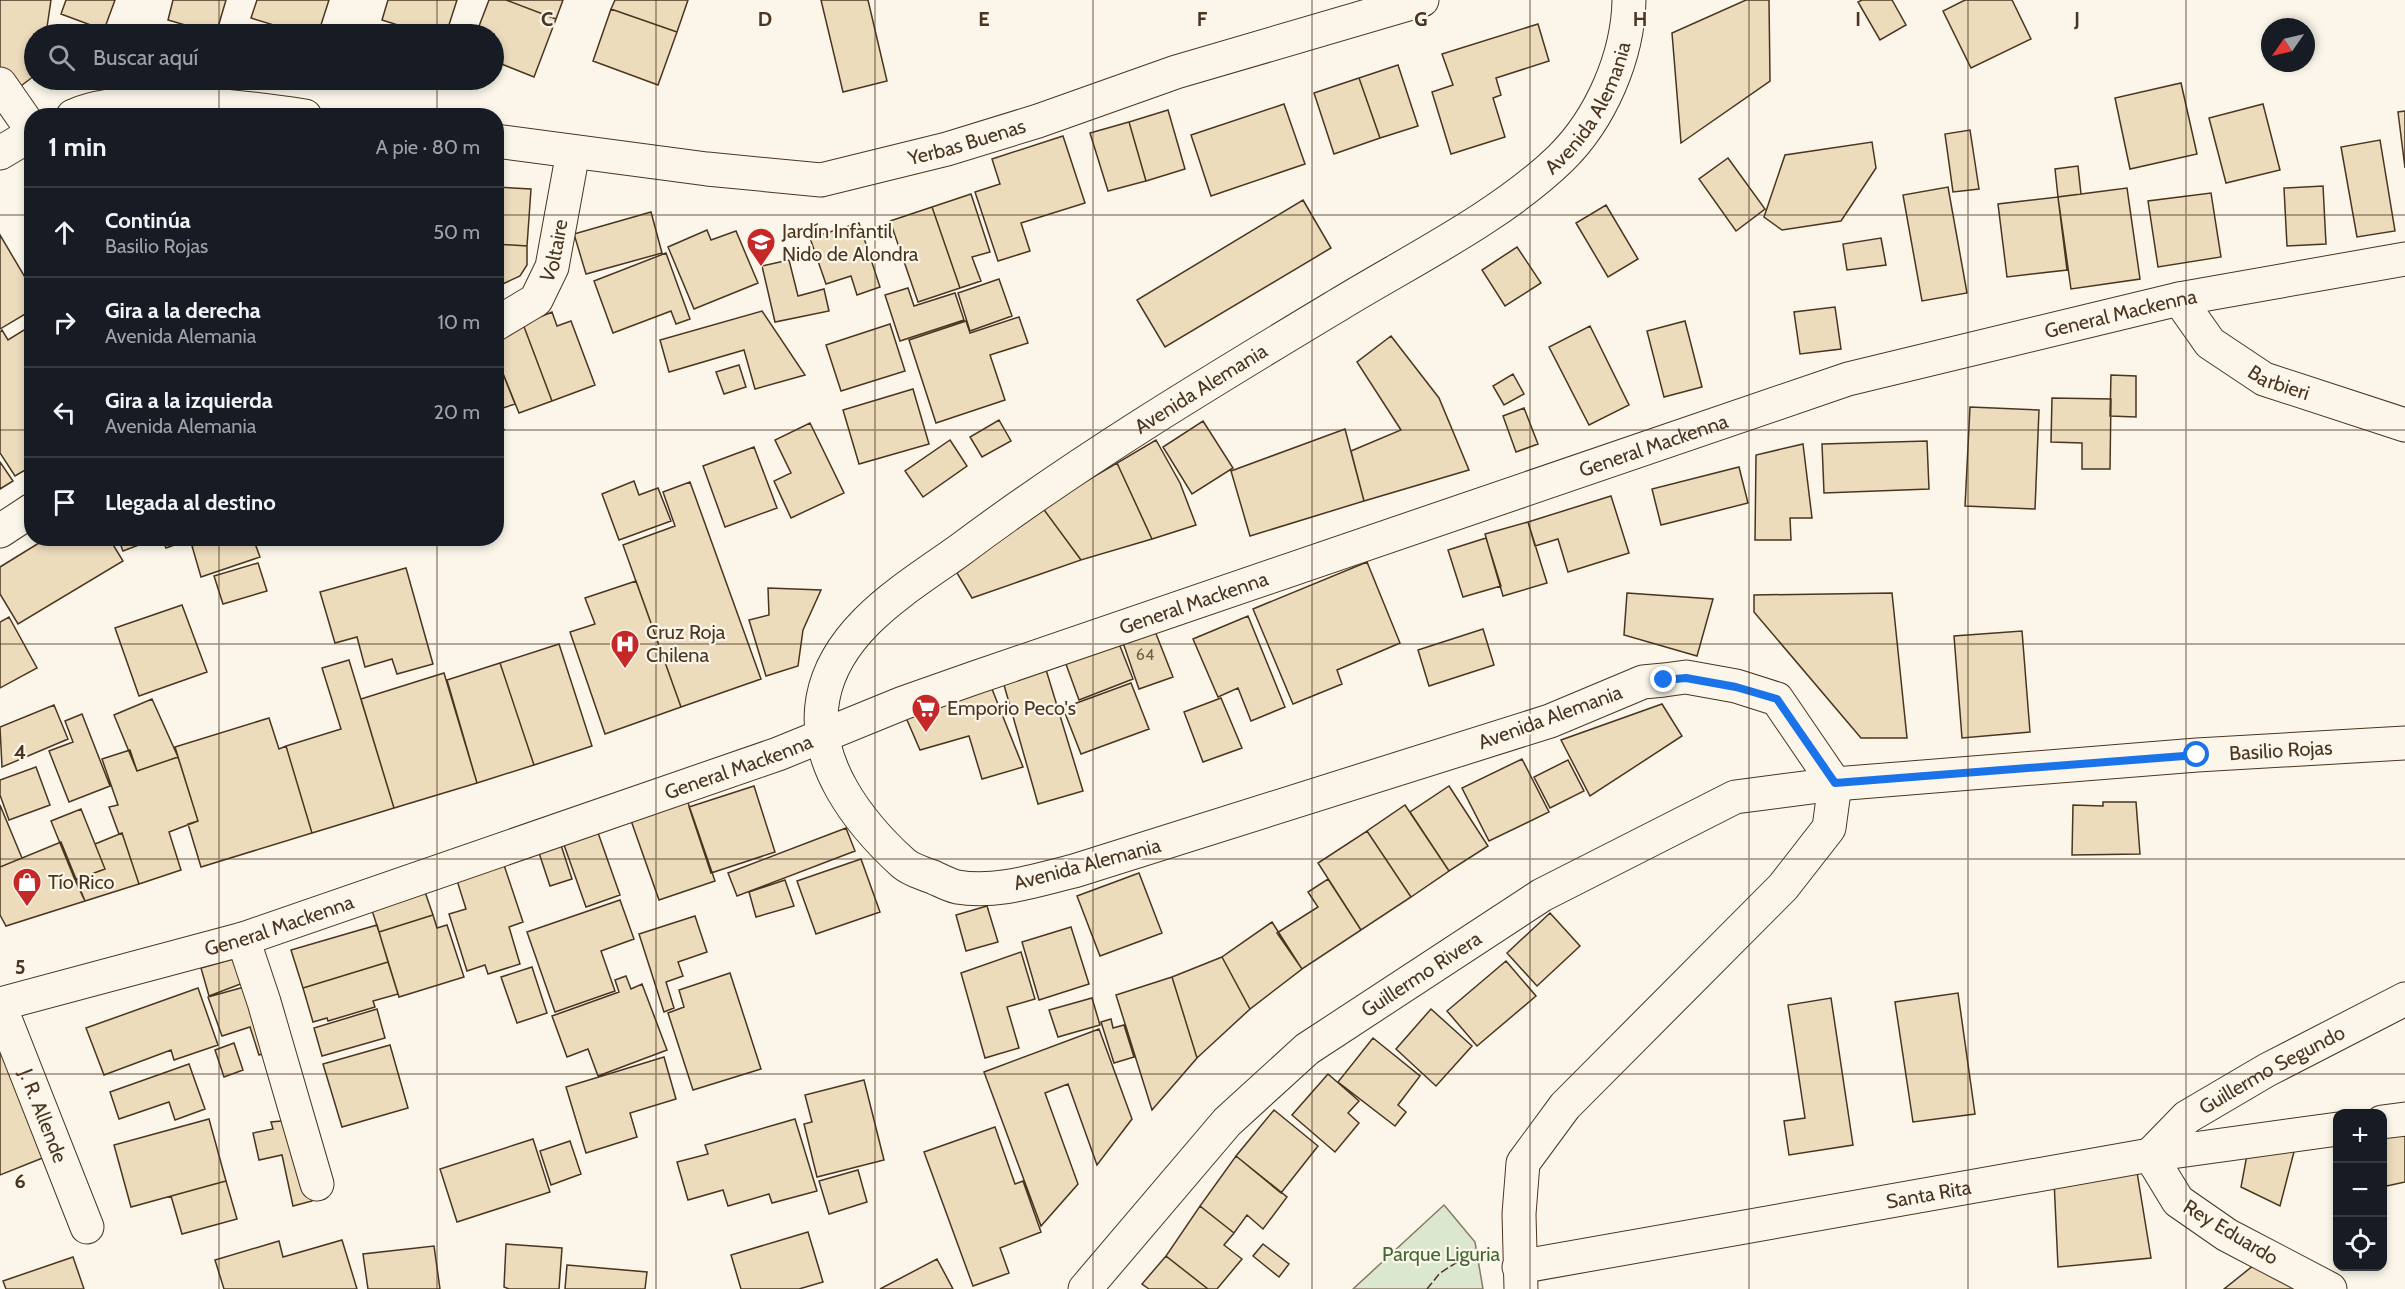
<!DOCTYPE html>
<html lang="es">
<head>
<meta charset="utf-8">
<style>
	body { margin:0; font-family:Cabin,sans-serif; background:#242831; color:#f1f3f6 }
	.controls { position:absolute; right:18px; bottom:18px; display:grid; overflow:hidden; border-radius:12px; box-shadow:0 3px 9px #0003 }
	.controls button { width:54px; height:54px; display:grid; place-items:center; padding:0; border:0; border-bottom:2px solid #363941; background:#171b24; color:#f1f3f6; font:30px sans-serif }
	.compass { position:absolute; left:2261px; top:18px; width:54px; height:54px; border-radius:50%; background:#171b24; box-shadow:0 3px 9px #0003; rotate:236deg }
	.stop { position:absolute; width:18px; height:18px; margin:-14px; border:4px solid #1a73e8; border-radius:50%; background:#fff }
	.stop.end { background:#1a73e8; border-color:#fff; box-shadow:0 2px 6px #0008 }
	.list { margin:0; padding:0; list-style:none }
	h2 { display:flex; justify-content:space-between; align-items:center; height:78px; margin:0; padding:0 24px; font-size:26px }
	h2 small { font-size:20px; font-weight:400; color:#9ea1a6 }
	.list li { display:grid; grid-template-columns:39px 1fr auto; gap:18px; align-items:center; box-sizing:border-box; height:90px; padding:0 24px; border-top:2px solid #363941 }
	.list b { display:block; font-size:22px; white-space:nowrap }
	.list p { margin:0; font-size:20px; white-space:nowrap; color:#9ea1a6 }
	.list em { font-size:20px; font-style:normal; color:#9ea1a6 }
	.icon { flex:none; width:33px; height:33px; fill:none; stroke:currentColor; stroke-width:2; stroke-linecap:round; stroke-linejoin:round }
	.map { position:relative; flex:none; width:2405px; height:1289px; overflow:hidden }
	.search { position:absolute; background:#171b24; box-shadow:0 3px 9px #0003; left:24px; top:24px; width:480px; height:66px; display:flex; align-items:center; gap:15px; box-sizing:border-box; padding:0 21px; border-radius:33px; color:#9ea1a6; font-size:22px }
	.panel { position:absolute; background:#171b24; box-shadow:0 3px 9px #0003; left:24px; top:108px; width:480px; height:438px; border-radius:24px }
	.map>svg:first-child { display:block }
</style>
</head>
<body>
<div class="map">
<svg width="2405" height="1289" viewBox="0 0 2405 1289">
	<rect width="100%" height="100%" fill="#fbf6e9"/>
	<path fill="#dce7d0" stroke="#887966" stroke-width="1.5" d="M1444,1205L1475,1242L1483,1289H1353Z"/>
	<path fill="#ecdcbc" stroke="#4a3520" stroke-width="1.5" d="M0,0H51L46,34H34V76L13,92L0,73Z
		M66,0H115L104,30L61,14Z
		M173,0H226L216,34L168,20Z
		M257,0H329L318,34H303L251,18Z
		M388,0H457L446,34H426L382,20Z
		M489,0H506L556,19L534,77L494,61V34H476Z
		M506,0H563L556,19Z
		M615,0H688L677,32L611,9Z
		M821,0H868L887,81L843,92Z
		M1746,0H1769L1770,81L1681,143L1672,33Z
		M1862,0H1892L1906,25L1880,40L1858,2Z
		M1965,0H2012L2031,39L1971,68L1943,11Z
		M611,9L677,32L658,85L593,61Z
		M1538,24L1549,61L1496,78L1501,95L1493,98L1505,137L1451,154L1432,92L1453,85L1442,54Z
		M1398,65L1418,126L1380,138L1359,78Z
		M1359,78L1380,138L1334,154L1314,93Z
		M2181,83L2197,154L2130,169L2115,98Z
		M1284,104L1305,164L1211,196L1191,135Z
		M2263,104L2280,170L2226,183L2209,118Z
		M1168,110L1185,169L1146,181L1129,122Z
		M2405,111V168L2398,112Z
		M1129,122L1146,181L1108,191L1090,133Z
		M1970,130L1979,189L1953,192L1945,134Z
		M1063,136L1085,203L1021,223L1030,251L998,261L975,192L1000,184L992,159Z
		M2380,140L2395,231L2357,237L2341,147Z
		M1872,142L1876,168L1841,221L1782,230L1764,217L1785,155Z
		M1728,158L1765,209L1736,231L1699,179Z
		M2078,166L2081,194L2058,197L2055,169Z
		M2323,186L2326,244L2287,246L2284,188Z
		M496,187L531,189L527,246L496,244Z
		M1948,187L1967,293L1922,301L1903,195Z
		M2127,188L2140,279L2071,289L2058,197Z
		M2211,193L2221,257L2158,267L2148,201Z
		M971,194L990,252L972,257L981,281L960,288L932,207Z
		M2058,197L2067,270L2007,277L1998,204Z
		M1303,200L1331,248L1165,347L1137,300Z
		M1606,205L1638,259L1608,277L1576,223Z
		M932,207L960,288L918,302L890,221Z
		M651,212L662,253L586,274L574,234Z
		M859,223L880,287L857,295L851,276L826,284L810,238Z
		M707,230L711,240L736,231L758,283L694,309L668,247Z
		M0,235L32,289V310L0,329Z
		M1881,238L1886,265L1847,270L1843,244Z
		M496,244L527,246V265L520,276L496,287Z
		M1517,247L1541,283L1505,306L1482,270Z
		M666,253L690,319L676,324L671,311L613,333L594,281Z
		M789,260L798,296L824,289L829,311L775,322L762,266Z
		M999,279L1012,316L970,331L958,293Z
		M908,288L914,306L955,293L964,320L900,341L885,295Z
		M1835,307L1841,349L1800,354L1794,312Z
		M762,311L805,375L755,389L744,350L669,372L660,340Z
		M552,312L557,326L571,321L595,385L552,401L523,324Z
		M1019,317L1028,343L990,355L1005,400L936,423L909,340L966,321L970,333Z
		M1685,321L1702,387L1664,397L1647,331Z
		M523,324L552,401L519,413L496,356V335Z
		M890,324L905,371L841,391L826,345Z
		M32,325V466L15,476L0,453V332L2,330L8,340Z
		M1590,326L1629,405L1589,425L1549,347Z
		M1391,336L1439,398L1469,470L1364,501L1351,451L1401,430L1357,362Z
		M496,356L515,404L497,410L504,430L496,433Z
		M739,365L746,387L724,394L716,372Z
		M1513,374L1524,394L1504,405L1493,386Z
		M2111,375L2136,376V417L2110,416Z
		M913,389L929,444L859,464L843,410Z
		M2052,398L2111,399L2110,469H2082V443L2051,442Z
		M1970,407L2039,410L2035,509L1965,506Z
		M1524,408L1538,444L1516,452L1503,416Z
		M999,420L1011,441L982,457L970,437Z
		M1203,421L1233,468L1192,494L1163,447Z
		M810,423L844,493L791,518L774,481L791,473L775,440Z
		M1345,429L1364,501L1250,536L1231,471Z
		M950,440L967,466L923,497L905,471Z
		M1156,440L1180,483L1196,525L1152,539L1117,463Z
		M1927,441L1929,489L1824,493L1822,444Z
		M1803,444L1812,518H1790L1791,540H1755L1756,455Z
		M754,447L777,508L725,527L703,466Z
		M0,462L13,481L0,489Z
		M1117,463L1152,539L1081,560L1042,507Z
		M1739,467L1748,503L1661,525L1652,489Z
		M634,481L639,495L658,488L671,521L619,540L602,494Z
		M690,482L761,679L681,707L623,545L675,526L663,492Z
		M1611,496L1629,553L1568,572L1558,539L1535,546L1528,522Z
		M1042,507L1081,560L972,598L957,573Z
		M1528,522L1547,583L1503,596L1485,534Z
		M47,538H109L123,561L18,624L0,594V567Z
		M118,538H157L123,551Z
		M162,538H187L188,540L166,548Z
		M214,538H253L260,557L201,577L192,546Z
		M1486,538L1501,586L1463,597L1448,550Z
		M1367,562L1400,643L1337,670L1342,684L1293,704L1253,609Z
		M258,563L267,591L223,604L214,576Z
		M406,568L433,664L397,674L392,659L365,667L357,637L335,643L320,592Z
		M636,581L681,707L605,734L570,632L595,624L585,598Z
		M768,588L821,590L803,630L798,666L766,676L749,620L769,615Z
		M1627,593L1713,599L1697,656L1624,635Z
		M1892,593L1907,738H1861L1754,612V595Z
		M182,605L207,672L139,696L115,628Z
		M1248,616L1285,707L1251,721L1238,688L1218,697L1193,639Z
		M9,617L37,668L0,688V622Z
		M1151,621L1173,677L1139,689L1119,631Z
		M1483,629L1494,665L1429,686L1418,650Z
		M2022,631L2030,732L1962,738L1954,636Z
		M1116,636L1133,679L1079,700L1063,656Z
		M559,644L592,746L534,765L500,663Z
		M349,660L394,808L312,833L286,746L341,729L322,668Z
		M500,663L534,765L477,783L447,680Z
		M1044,663L1083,791L1038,804L1002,678Z
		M444,673L477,783L394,808L361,699Z
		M1131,683L1149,729L1081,754L1063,708Z
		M990,684L1023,767L982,779L969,736L920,750L904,713Z
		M1221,698L1242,748L1203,762L1184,712Z
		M152,699L178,757L137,771L114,715Z
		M1662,704L1682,736L1590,796L1561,740Z
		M54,705L68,739L2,767L0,727Z
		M82,714L110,786L69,802L49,751L73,742L65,721Z
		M269,718L279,749L286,746L312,833L201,867L188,824L198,821L175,747Z
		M130,750L137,771L178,757L198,821L169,832L181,870L139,884L122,833L119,834L109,807L118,805L102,759Z
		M1522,759L1549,812L1489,841L1462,788Z
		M1568,760L1584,791L1550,808L1534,777Z
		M36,767L50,805L9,820L0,795V780Z
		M754,786L775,852L711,873L689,807Z
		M1449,786L1488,846L1449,871L1410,812Z
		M685,794L715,881L659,900L628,812Z
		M2103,802H2136L2140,854L2072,855L2073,805L2103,806Z
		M0,805L22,858L0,867Z
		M1405,805L1449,871L1411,897L1367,831Z
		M81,809L105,869L75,880L51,821Z
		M846,828L855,851L737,896L728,873Z
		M597,830L620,895L586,907L563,842Z
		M1367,831L1411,897L1361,930L1318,863Z
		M122,833L139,884L85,901L75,880L105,869L95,844Z
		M61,842L85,901L6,926L0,915V867Z
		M560,842L572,879L550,886L538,850Z
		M500,853L523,922L509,927L520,964L488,974L485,965L467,971L449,914L466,909L454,871Z
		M861,859L880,912L816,934L797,881Z
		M1139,873L1162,933L1100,956L1077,896Z
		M1328,879L1361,930L1302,969L1277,933L1318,907L1308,892Z
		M785,880L794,906L756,917L749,892Z
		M424,889L433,915L379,932L370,904Z
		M620,900L634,939L601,951L615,991L555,1012L527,932Z
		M987,906L998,942L966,951L956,915Z
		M1550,913L1580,946L1537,986L1507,953Z
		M433,915L437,928L447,925L464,977L399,997L379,932Z
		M695,916L707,952L678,962L683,976L666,982L674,1008L664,1012L639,934Z
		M1272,922L1302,969L1250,1009L1222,957Z
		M377,925L388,962L303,988L291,950Z
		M1071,927L1089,984L1039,1000L1022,942Z
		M1021,952L1035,999L1007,1007L1019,1048L985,1058L961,973Z
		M244,956L251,980L209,996L201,968Z
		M1222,957L1250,1009L1197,1058L1172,977Z
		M1506,961L1536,996L1477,1046L1447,1011Z
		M388,962L398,994L373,1001L375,1007L328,1021L327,1018L313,1022L303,988Z
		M532,967L547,1013L517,1023L501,977Z
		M730,973L761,1069L693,1090L668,1013L684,1007L679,990Z
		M626,976L631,989L642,984L667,1050L598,1076L588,1049L567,1057L552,1016L619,992L615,980Z
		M1172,977L1197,1058L1152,1110L1116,995Z
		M255,984L275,1050L259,1055L250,1027L222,1036L208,997Z
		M198,988L218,1045L174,1060L171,1050L104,1075L86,1028Z
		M1958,993L1975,1114L1913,1122L1895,1002Z
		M1092,998L1100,1025L1058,1037L1049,1010Z
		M1831,998L1853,1145L1789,1155L1784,1121L1805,1118L1788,1005Z
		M377,1009L385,1038L322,1056L314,1028Z
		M1431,1009L1472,1046L1436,1086L1396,1049Z
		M1111,1019L1113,1028L1124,1025L1134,1057L1114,1063L1101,1022Z
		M1099,1029L1132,1119L1097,1165L1068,1084L1045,1093L1078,1184L1041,1226L984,1072Z
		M1373,1038L1420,1076L1398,1105L1406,1112L1395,1126L1338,1082Z
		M0,1040L45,1157L0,1175Z
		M234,1043L243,1070L224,1077L215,1050Z
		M390,1045L408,1108L342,1127L323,1064Z
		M664,1057L676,1099L630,1113L637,1137L586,1153L566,1087Z
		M189,1064L205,1109L175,1120L169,1102L119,1119L110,1092Z
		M1328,1074L1359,1101L1348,1113L1359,1123L1335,1152L1292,1115Z
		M864,1080L884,1160L817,1177L804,1124L812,1122L805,1095Z
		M1274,1110L1318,1146L1281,1193L1236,1156Z
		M209,1119L226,1181L131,1207L114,1145Z
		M795,1119L817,1191L772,1203L769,1194L728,1206L723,1190L688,1200L677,1162L708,1154L705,1145Z
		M292,1120L312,1201L293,1206L282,1155L259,1160L253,1133L273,1129L271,1122Z
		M995,1127L1015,1184L1023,1181L1041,1232L1000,1248L1009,1273L973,1286L924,1152Z
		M2405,1130V1182L2382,1187V1133Z
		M533,1139L550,1192L457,1222L440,1169Z
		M570,1141L581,1174L551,1185L540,1151Z
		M2249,1144L2295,1148L2280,1206L2241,1187Z
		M1236,1156L1287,1197L1263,1229L1247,1215L1234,1233L1200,1206Z
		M2136,1166L2151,1258L2058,1267L2054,1180Z
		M858,1170L867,1202L829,1214L819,1181Z
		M226,1181L237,1219L182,1234L171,1196Z
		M1200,1206L1234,1233L1224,1245L1242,1259L1217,1289H1208L1166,1256Z
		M808,1232L823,1282L799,1289H741L731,1255Z
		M342,1240L357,1289H224L215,1260L279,1241L283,1257Z
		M506,1244L562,1248L559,1289H509L504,1287Z
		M1263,1244L1289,1264L1279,1277L1253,1256Z
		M434,1246L440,1289H368L363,1254Z
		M1166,1256L1208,1289H1149L1142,1284Z
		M73,1257L84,1289H6L3,1281Z
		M2264,1257L2315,1289H2224Z
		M937,1259L953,1289H880Z
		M567,1265L647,1272L645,1289H565Z"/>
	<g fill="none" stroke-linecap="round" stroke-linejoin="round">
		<g stroke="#4a3520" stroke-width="35">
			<g id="street">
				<path d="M0,84L32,130"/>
				<path id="s1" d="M2179,299L2210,343L2264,379L2405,425"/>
				<path id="s2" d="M496,324L536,300L552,267L573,152"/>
				<path d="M0,531L32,510"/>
				<path id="s3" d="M1835,784L2197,755L2405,743"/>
				<path d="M243,939L264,1002L317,1184"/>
				<path id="s4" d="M0,1006L87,1227"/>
				<path d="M2382,1122L2405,1119"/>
				<path id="s5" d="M1519,1267L2150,1155L2338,1129"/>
				<path id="s6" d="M2330,1289L2227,1235L2178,1201L2150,1155L2187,1117L2267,1070L2405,999"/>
			</g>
		</g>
		<g stroke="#4a3520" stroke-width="35">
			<g id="secondary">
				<path d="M73,116C128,91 244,107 305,116"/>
				<path id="s7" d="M496,141L707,169L821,180L947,149L1038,121L1176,72L1422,0"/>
				<path d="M0,153L32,134"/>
				<path id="s8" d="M0,1004L243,939L778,754L903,703L974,678L1848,379L2179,299L2405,259"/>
				<path id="s9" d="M1085,1289L1227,1122L1307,1049L1542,895L1735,797L1835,784"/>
				<path id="s10" d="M1521,1289L1519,1214L1523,1163L1565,1106L1783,887L1829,828L1835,784L1777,699L1736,686L1686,677L1664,680L1643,682L1550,721L1074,871C1037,880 996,894 957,887C948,885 938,879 930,876C920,872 911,870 903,863C859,823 811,762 823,698C836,628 907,588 960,550C1080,460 1210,382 1338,305C1410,261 1500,217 1560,159C1601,119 1628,56 1629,0"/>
			</g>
		</g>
		<use href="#street" stroke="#fbf6e9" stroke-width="33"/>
		<use href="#secondary" stroke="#fbf6e9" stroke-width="33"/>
		<path stroke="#4a3520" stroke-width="1.5" stroke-dasharray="8 3" stroke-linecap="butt" d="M1427,1289L1440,1273L1459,1261"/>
	</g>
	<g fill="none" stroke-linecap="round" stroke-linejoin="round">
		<path stroke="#1a73e8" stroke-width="8" d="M1664,680L1686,678L1736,687L1777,699L1835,783L2197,755"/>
	</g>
	<path fill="none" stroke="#4a3520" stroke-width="1.5" stroke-opacity="0.55" d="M219,0V34M437,0V34M656,0V1289M875,0V1289M1093,0V1289M1312,0V1289M1530,0V1289M1749,0V1289M1968,0V1289M2186,0V1289M219,80V116M437,80V116M0,215H32M496,215H2405M0,430H32M496,430H2405M219,538V1289M437,538V1289M0,644H2405M0,859H2405M0,1074H2405"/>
	<defs>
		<g id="school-pin" transform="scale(1.5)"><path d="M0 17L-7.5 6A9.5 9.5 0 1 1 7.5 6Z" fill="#c62828" stroke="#fbf6e9"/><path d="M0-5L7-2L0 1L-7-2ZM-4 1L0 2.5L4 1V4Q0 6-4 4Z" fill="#fff"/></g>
		<g id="hospital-pin" transform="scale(1.5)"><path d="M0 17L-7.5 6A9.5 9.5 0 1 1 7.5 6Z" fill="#c62828" stroke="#fbf6e9"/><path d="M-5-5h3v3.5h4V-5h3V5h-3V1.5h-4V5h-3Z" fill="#fff"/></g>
		<g id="supermarket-pin" transform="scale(1.5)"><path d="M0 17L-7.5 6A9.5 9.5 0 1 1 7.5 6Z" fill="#c62828" stroke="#fbf6e9"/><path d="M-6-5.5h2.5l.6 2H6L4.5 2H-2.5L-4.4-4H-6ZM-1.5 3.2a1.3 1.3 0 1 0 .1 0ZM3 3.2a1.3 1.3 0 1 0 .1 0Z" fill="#fff"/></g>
		<g id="shop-pin" transform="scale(1.5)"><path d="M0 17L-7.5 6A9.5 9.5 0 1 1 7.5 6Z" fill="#c62828" stroke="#fbf6e9"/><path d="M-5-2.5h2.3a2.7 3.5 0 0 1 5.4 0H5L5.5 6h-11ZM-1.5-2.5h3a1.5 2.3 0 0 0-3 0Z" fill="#fff"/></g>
	</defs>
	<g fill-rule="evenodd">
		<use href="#school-pin" x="761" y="242"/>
		<use href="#hospital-pin" x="625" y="644"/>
		<use href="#supermarket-pin" x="926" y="708"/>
		<use href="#shop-pin" x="27" y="882"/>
	</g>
	<g text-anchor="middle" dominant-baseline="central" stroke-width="4.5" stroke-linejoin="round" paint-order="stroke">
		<g font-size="16" fill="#725f47">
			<text x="1145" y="654">64</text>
		</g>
		<g font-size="20" fill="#4a3520" stroke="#fbf6e9">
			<text stroke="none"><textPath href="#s10" startOffset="2818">Avenida Alemania</textPath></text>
			<text stroke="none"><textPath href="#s7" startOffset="478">Yerbas Buenas</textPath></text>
			<text stroke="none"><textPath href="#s2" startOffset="100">Voltaire</textPath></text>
			<text stroke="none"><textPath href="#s8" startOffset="2232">General Mackenna</textPath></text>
			<text stroke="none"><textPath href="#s1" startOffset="134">Barbieri</textPath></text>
			<text stroke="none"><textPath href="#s10" startOffset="2332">Avenida Alemania</textPath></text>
			<text stroke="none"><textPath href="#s8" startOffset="1746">General Mackenna</textPath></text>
			<text stroke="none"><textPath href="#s8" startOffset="1260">General Mackenna</textPath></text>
			<text transform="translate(1550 717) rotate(-20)">Avenida Alemania</text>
			<text stroke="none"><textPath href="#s3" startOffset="447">Basilio Rojas</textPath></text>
			<text stroke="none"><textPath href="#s8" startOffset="776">General Mackenna</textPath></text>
			<text transform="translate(1087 864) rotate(-15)">Avenida Alemania</text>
			<text stroke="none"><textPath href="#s8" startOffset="290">General Mackenna</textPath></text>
			<text stroke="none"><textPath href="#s9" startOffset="464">Guillermo Rivera</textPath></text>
			<text stroke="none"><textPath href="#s6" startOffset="380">Guillermo Segundo</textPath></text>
			<text stroke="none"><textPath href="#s4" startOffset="118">J. R. Allende</textPath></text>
			<text stroke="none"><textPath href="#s5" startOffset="416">Santa Rita</textPath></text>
			<text transform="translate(2231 1232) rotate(31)">Rey Eduardo</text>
		</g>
		<g font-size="20" fill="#4a3520" stroke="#fbf6e9" text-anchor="start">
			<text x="782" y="231">Jardín Infantil<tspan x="782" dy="23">Nido de Alondra</tspan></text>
			<text x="646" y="632">Cruz Roja<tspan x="646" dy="23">Chilena</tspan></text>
			<text x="947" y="708">Emporio Peco's</text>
			<text x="48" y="882">Tío Rico</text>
		</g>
		<g font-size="20" fill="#436837" stroke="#fbf6e9">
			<text x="1441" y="1254">Parque Liguria</text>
		</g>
	</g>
	<g font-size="20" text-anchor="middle" font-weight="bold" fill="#4a3520" stroke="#fbf6e9" stroke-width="4.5" stroke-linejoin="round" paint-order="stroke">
		<text x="547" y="26">C</text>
		<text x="765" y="26">D</text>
		<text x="984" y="26">E</text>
		<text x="1202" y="26">F</text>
		<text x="1421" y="26">G</text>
		<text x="1640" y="26">H</text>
		<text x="1858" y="26">I</text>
		<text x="2077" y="26">J</text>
		<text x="20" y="759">4</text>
		<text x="20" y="974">5</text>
		<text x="20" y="1188">6</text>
	</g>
</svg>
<div class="controls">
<button>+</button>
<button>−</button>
<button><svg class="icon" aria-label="locate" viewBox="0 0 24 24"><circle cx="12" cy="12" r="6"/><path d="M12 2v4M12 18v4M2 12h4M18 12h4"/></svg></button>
</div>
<svg class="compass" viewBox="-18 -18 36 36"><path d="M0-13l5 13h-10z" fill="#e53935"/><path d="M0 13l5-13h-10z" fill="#9ea1a6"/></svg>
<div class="stop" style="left:2197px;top:755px"></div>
<div class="stop end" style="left:1664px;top:680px"></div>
<div class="search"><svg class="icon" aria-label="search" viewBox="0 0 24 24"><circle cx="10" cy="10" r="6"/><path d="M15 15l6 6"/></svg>Buscar aquí</div>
<section class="panel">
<h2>1 min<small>A pie · 80 m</small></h2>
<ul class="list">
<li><svg class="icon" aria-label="ahead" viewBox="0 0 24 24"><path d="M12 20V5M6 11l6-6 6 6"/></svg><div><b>Continúa</b><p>Basilio Rojas</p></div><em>50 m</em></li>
<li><svg class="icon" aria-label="right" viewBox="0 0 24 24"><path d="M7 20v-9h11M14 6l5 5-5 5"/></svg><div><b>Gira a la derecha</b><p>Avenida Alemania</p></div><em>10 m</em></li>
<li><svg class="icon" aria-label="left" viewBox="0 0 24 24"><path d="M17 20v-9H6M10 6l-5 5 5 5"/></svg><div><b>Gira a la izquierda</b><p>Avenida Alemania</p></div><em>20 m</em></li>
<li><svg class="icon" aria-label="arrive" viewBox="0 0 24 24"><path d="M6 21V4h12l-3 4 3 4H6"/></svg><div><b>Llegada al destino</b></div></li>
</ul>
</section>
</div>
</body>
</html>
